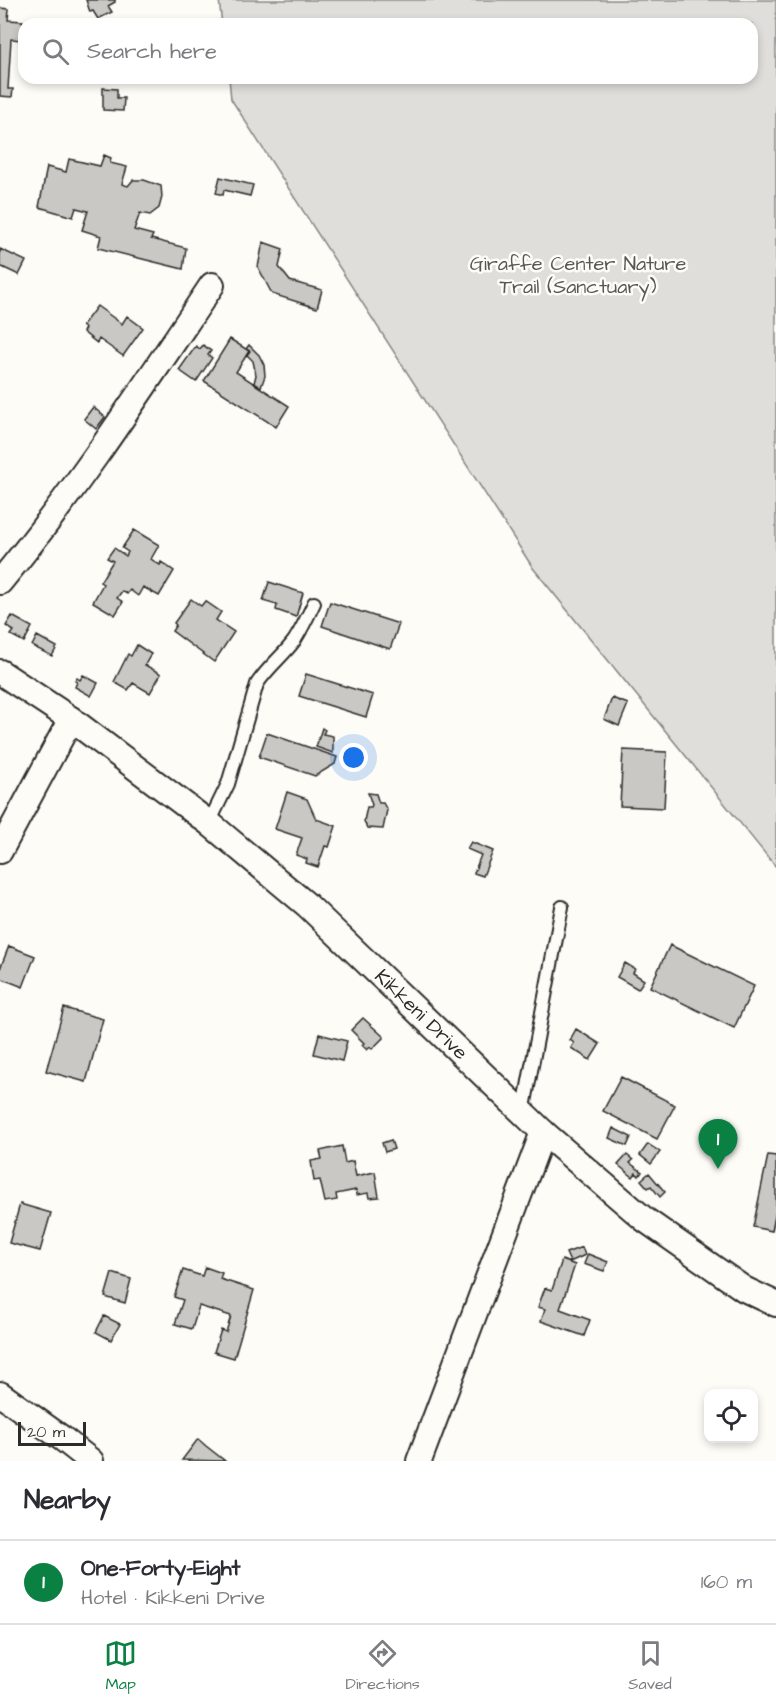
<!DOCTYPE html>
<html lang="en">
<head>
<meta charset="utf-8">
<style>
	body { margin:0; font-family:"Architects Daughter",sans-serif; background:#f2f2f3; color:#2b2b33 }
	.controls { position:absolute; right:18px; bottom:18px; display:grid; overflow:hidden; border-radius:12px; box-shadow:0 3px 9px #0003 }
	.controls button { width:54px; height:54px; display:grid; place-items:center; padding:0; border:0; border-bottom:2px solid #e1e1e2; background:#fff; color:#2b2b33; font:30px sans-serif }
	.scale { position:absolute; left:18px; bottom:15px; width:68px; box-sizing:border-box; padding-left:6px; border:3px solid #2b2b2b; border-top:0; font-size:16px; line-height:21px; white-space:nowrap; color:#2b2b2b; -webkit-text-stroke:4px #fdfcf7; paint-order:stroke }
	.you { position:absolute; left:354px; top:758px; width:21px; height:21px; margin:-15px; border:4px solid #fff; border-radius:50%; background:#1a73e8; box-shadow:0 0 0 9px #1a73e833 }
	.badge { display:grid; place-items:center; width:39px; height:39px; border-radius:50%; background:#0b8043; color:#fff; font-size:20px; font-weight:700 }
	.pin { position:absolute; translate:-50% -50px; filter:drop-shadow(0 2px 3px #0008) }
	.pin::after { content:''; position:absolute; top:32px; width:21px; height:18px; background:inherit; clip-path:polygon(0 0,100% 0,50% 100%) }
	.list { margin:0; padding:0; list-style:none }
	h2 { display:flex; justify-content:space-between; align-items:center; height:78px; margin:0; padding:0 24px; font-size:26px }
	h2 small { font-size:20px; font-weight:400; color:#7c7c81 }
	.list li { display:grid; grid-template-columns:39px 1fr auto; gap:18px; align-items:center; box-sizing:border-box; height:84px; padding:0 24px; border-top:2px solid #e1e1e2 }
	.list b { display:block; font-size:22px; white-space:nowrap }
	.list p { margin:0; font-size:20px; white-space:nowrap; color:#7c7c81 }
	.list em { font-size:20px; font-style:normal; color:#7c7c81 }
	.icon { flex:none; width:33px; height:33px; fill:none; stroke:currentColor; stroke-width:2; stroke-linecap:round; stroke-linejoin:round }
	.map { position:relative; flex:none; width:776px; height:1461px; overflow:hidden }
	.search { position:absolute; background:#fff; box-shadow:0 3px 9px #0003; left:18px; right:18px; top:18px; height:66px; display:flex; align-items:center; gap:15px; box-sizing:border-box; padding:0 21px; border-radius:18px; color:#7c7c81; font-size:22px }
	.sheet { height:162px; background:#fff }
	nav { display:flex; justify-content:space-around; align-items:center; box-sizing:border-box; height:84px; border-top:2px solid #e1e1e2; background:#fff; font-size:16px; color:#7c7c81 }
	nav a { display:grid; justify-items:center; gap:3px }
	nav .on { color:#0b8043 }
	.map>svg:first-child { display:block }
</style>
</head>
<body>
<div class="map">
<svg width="776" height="1461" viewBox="0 0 776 1461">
	<rect width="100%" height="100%" fill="#fdfcf7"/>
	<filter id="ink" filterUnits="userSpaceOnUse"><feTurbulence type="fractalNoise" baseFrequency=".0167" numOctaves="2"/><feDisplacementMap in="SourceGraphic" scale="12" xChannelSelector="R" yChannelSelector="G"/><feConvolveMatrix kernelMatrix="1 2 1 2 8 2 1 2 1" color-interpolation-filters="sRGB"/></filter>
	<g filter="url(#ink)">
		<path fill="#dfdeda" stroke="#858482" stroke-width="1.5" d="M219,0H776V867L533,568L231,99L229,78H752V24H222Z"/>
		<path fill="#c9c8c4" stroke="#2b2b2b" stroke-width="1.5" d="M86,0H115V2L108,6L112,12L98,19L93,11L90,12Z
			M0,8L9,9L8,20L23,21L22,40L11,39L8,89H13L12,97L0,96Z
			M103,88L117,89V98H124L123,111L103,110Z
			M104,155L111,158L110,163L127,167L122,184L128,186L133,180H144L161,186L162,197L159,208L150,215L140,213L134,230L153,235L151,239L186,248L183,269L98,248L101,236L82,230L88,211L76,208L73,217L39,207L47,167L66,172L69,159L100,166Z
			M220,177L253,185L250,196L224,190L223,195L216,193Z
			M263,242L283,249L279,267L290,281L322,290L317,308L272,294L258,267Z
			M0,249L26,261L19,275L0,266Z
			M97,306L122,324L127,316L143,328L123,356L99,339L97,343L83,332L85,328L82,326Z
			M230,339L249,351L236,372L289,406L276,427L204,381Z
			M203,345L211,351L208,355L212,358L196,382L179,370L196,346L200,349Z
			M249,345L259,355L264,365L265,376L261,387L254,383L256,375L253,361L247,355L250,351L246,349Z
			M93,407L105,417L96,429L84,419Z
			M134,530L159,545L151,559L160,565L161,562L174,571L159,596L143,587L138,596L130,590L127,594L122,591L117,598L123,602L115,615L93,602L103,584L100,582L113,561L107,558L114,548L126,556L128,552L122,548Z
			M269,582L303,593L296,617L276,610L277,605L263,601Z
			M191,599L201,606L205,601L221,612L216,620L234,632L214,662L172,631L176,625L174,623Z
			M330,602L399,624L390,649L322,626Z
			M12,616L32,627L24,642L11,635L14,631L6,626Z
			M37,636L57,647L52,656L32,646Z
			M137,645L151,654L145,665L161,674L150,693L133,683L128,690L114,682L128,654L131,656Z
			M306,674L373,695L366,717L299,696Z
			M83,675L98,683L91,696L75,687L77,682L75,681L77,678L80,680Z
			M612,698L628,704L619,726L604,719Z
			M322,728L325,730L323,734L333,736V753L316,747Z
			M267,733L337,757L335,764L315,776L259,757Z
			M623,750L667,752L664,808L620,806Z
			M287,792L307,799L316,819L336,826L329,847L325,846L318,867L306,863L307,859L296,855L302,838L275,829Z
			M368,793L376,794L379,803H383L387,810L383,829L367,828L364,821L367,807H371L372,805Z
			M471,842L493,851L483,876L474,873L481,855L467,849Z
			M670,945L754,986L734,1028L650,987Z
			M9,946L35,956L23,987L0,978V969Z
			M625,963L635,969L633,973L644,980L638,989L617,977Z
			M64,1008L103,1019L86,1082L46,1071Z
			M363,1018L384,1037L372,1049L370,1047L367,1050L362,1045L364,1043L351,1030Z
			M576,1029L600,1044L590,1060L571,1048L574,1043L570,1040Z
			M319,1034L347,1041L342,1061L314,1054Z
			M621,1077L675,1105L657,1139L603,1111Z
			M613,1128L631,1137L627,1146L609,1138Z
			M391,1140L394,1149L385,1152L382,1143Z
			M648,1144L660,1152L651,1164L640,1155Z
			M342,1146L345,1163L353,1161L356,1176L375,1172L379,1197L369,1198L368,1193L357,1195L356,1190L336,1194L337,1200L325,1202L320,1180L314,1181L311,1161L322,1159L320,1151Z
			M627,1155L633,1160L630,1163L642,1172L639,1176L636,1173L633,1177L618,1165Z
			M768,1155L776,1156V1211L772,1231L753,1227Z
			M649,1173L665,1192L660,1197L651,1186L648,1188L641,1180Z
			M20,1204L51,1213L40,1251L9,1243Z
			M582,1247L585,1255L570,1262L566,1253Z
			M588,1254L608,1262L604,1271L584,1264Z
			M562,1260L575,1265L560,1309L590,1320L584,1336L541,1321L545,1309L538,1307L545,1288L552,1290Z
			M205,1267L222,1273L220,1279L254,1290L234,1358L214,1352L221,1330L226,1332L231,1316L199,1306L192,1329L175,1324L183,1300L174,1297L183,1270L202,1276Z
			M112,1273L131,1279L125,1303L105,1297Z
			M104,1316L120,1324L111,1340L96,1332Z
			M198,1439L206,1446L225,1461L182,1460Z"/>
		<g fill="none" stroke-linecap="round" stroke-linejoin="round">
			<g stroke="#2b2b2b" stroke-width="16">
				<path id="service" d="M209,823L228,784L257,684C267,668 283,656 294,641C302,629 308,616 314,603
					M523,1113L562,907"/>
			</g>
			<g stroke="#2b2b2b" stroke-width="28">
				<g id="minor">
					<path d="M0,582C78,488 144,386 212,285"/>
					<path id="s1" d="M0,672L71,719L209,823L307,905L543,1132L644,1219L744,1289L776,1304"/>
					<path d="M0,851L71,719"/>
					<path d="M0,1394L63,1439L91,1461"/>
					<path d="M419,1461L543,1132"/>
				</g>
			</g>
			<use href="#service" stroke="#fdfcf7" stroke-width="12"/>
			<use href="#minor" stroke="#fdfcf7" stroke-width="24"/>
		</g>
	</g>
	<g text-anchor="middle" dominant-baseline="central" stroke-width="5" stroke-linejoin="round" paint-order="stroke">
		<g font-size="20" fill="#585857" stroke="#fdfcf7">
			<text x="578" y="264">Giraffe Center Nature<tspan x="578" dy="23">Trail (Sanctuary)</tspan></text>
		</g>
		<g font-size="20" fill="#2b2b2b" stroke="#fdfcf7">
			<text stroke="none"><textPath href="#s1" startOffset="544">Kikkeni Drive</textPath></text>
		</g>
	</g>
</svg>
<div class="controls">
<button><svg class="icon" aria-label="locate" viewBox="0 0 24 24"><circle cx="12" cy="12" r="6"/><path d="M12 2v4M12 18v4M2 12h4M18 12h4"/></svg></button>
</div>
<div class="scale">20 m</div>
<div class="you"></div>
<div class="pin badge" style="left:718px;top:1169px">1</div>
<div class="search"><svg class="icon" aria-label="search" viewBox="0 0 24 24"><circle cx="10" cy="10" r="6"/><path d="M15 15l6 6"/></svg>Search here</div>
</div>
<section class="sheet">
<h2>Nearby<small></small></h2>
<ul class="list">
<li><span class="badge">1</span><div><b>One-Forty-Eight</b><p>Hotel · Kikkeni Drive</p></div><em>160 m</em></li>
</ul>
</section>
<nav>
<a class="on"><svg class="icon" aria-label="map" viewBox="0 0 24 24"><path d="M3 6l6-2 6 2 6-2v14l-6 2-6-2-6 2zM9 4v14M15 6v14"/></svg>Map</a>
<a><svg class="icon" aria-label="directions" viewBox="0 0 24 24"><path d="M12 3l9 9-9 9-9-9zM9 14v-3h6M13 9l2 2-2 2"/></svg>Directions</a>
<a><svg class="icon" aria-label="saved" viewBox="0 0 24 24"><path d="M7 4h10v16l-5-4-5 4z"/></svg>Saved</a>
</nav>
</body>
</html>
